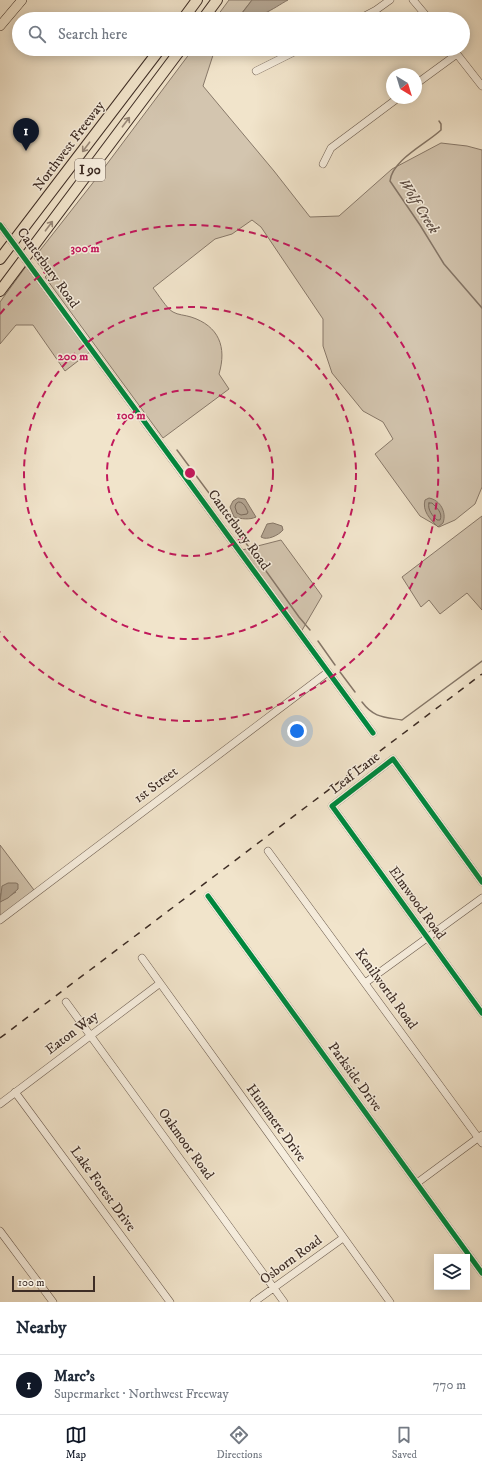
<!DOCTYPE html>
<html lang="en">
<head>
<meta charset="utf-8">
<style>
	body { margin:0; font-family:"IM FELL DW Pica",serif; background:#f2f2f3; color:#1f2937 }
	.controls { position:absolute; right:12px; bottom:12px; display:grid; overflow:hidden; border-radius:0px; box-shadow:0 2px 10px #0003 }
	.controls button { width:36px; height:36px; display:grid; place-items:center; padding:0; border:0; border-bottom:1px solid #e0e1e3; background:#fff; color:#1f2937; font:20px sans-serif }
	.compass { position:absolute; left:386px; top:68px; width:36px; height:36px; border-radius:50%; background:#fff; box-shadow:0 2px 10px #0003; rotate:142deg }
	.scale { position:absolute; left:12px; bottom:10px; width:83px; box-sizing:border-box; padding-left:4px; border:2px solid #3e2d25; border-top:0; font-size:11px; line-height:14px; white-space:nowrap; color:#3e2d25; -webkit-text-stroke:3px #f6eddd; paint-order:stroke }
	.you { position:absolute; left:297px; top:731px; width:14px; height:14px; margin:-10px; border:3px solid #fff; border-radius:50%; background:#1a73e8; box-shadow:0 0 0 6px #1a73e833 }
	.badge { display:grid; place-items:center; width:26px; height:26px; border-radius:50%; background:#111827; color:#fff; font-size:13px; font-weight:700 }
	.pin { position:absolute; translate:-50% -33px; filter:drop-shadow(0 1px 2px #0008) }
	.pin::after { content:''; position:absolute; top:21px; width:14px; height:12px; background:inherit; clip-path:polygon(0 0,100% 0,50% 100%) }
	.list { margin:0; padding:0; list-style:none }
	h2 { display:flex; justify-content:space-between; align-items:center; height:52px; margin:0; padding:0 16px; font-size:17px }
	h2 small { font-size:13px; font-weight:400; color:#747a83 }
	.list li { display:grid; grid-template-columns:26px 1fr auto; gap:12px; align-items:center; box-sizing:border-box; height:60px; padding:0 16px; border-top:1px solid #e0e1e3 }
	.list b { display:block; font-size:15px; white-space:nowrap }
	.list p { margin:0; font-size:13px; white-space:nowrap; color:#747a83 }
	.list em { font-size:13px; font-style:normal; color:#747a83 }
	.icon { flex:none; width:22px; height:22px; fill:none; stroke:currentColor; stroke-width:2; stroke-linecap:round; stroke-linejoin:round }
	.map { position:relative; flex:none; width:482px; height:1302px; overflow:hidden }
	.search { position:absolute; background:#fff; box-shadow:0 2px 10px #0003; left:12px; right:12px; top:12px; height:44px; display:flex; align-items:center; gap:10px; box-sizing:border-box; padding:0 14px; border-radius:22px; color:#747a83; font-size:15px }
	.sheet { height:112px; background:#fff }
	nav { display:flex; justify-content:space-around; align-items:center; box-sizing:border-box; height:56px; border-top:1px solid #e0e1e3; background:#fff; font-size:11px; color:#747a83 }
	nav a { display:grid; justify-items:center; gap:2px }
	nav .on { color:#111827 }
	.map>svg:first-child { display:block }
</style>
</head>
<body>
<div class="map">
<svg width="482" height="1302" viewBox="0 0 482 1302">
	<rect width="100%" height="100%" fill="#f1e4cb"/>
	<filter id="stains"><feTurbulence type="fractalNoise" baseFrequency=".005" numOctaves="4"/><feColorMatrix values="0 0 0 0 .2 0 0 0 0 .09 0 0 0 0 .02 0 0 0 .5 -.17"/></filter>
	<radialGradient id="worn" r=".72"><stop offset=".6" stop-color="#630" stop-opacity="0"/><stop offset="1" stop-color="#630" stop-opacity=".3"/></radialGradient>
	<path fill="#d3c5af" stroke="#88796a" d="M229,0H252L237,19H215Z
		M193,49H215L203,86L274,171L310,217L339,216L392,169L441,143L467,146L482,150V487L475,504L455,520L439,527L420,516L375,454L393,439L383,422L363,411L332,373L323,346V319L261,227L252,220L232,234L215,239L153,288C158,294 167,309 173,312C178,315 185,315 191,317C219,326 227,347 219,374L229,389L163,438L45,277L47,275L34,258L92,184Z
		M27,265L91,351L65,371L33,325H16L0,344V302Z
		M482,516V610L467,593L440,614L429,600L421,607L402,577Z
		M281,540L322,596L301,632L242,550Z
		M0,845L34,890L0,917V902L16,892L1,893L0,897Z"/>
	<path fill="#b4a693" stroke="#857667" d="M252,0H288C275,7 253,24 240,16Z
		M238,498L245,499L256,517C250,520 241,519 234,517L230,507L233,501Z
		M429,498C440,500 447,512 443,523L438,527C430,519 422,511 425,500Z
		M273,523L282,526L283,530C279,535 267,541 261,537L267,524Z
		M8,883H16L18,884V889L8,898L0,902L2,886Z"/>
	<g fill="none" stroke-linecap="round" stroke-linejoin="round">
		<path stroke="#796a5c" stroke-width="1" d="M239,502C244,502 246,508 248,512L247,514L241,515L237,513L235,507L236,504Z
			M429,503H432C437,508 443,513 440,520H437C433,516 427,510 429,503Z"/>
		<path stroke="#857667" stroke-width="1.5" d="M439,121L441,124V130C426,144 392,160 390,181L420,225L444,264L482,308
			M177,450L238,532
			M243,539L299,617L310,630
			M318,641L335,665
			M340,672L355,692
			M362,702C374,718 384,717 402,720L482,661"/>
		<g stroke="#6b5b4e" stroke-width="8">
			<path id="minor" d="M413,0L429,19
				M359,19L376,10L390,0
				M453,49L482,86
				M256,71L300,49
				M416,84L457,54
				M323,164L331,148L398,98
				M41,281L373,733
				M268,851L482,1143
				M482,882L393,759L332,806L482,1013
				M208,896L482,1273
				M0,920L328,672
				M142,958L390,1302
				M365,983L482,898
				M66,1002L284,1302
				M15,1092L170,1302
				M0,1104L159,984
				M417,1183L482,1135
				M0,1231L53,1302
				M254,1302L343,1238"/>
		</g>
		<g stroke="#3e2d25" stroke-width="10">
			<path id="major" d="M0,26L22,0"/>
		</g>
		<g stroke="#3e2d25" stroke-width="12">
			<path id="highway" d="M183,19L197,0
				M203,19L217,0
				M0,259L160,49
				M0,291L181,49"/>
		</g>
		<use href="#minor" stroke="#f6eddd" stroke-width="7"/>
		<use href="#major" stroke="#f1e4cb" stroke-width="9"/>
		<use href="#highway" stroke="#f1e4cb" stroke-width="10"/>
		<path stroke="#3e2d25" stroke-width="1.5" stroke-dasharray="7 7" stroke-linecap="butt" d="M0,1038L482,674"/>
		<g stroke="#6b5b4e" stroke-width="8" stroke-linecap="butt">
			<path id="minor-bridge" d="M0,225L41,281"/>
		</g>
		<use href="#minor-bridge" stroke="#f6eddd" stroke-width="7"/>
		<g stroke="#f6eddd" stroke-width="8">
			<path id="cycleway" d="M0,225L373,733
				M482,882L393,759L332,806L482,1013
				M208,896L482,1273"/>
		</g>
		<use href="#cycleway" stroke="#00873e" stroke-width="5"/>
	</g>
	<defs><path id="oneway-shaft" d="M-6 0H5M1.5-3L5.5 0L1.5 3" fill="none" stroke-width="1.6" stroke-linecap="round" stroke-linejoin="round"/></defs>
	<g stroke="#988878">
		<use href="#oneway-shaft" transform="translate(126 122) rotate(-53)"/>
		<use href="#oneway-shaft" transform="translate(86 147) rotate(127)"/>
		<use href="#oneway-shaft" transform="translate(49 226) rotate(-53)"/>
	</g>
	<g fill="none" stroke="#c2185b" stroke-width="2" stroke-dasharray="7 5">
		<circle cx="190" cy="473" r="83"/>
		<circle cx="190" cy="473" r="166"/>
		<path d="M0 314A248 248 0 1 1 0 632"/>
	</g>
	<g text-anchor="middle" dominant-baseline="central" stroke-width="3" stroke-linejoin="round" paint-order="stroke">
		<rect fill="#f6eddd" stroke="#75675c" stroke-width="1" x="75" y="159" width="30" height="22" rx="3"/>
		<g font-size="13" font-weight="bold" fill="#3e2d25">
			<text x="90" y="170">I 90</text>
		</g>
		<g font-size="14" fill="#3e2d25" stroke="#f6eddd">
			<text transform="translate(69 146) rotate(-53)">Northwest Freeway</text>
			<text transform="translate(48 268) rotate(54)">Canterbury Road</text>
			<text transform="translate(239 530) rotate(54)">Canterbury Road</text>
			<text transform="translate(355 773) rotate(-38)">Leaf Lane</text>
			<text transform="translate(156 785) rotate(-37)">1st Street</text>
			<text transform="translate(417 903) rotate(54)">Elmwood Road</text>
			<text transform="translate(386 989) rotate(54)">Kenilworth Road</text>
			<text transform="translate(72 1033) rotate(-37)">Eaton Way</text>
			<text transform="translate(355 1077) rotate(54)">Parkside Drive</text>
			<text transform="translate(276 1123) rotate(54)">Huntmere Drive</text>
			<text transform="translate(186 1144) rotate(54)">Oakmoor Road</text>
			<text transform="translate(103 1189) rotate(54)">Lake Forest Drive</text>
			<text transform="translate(291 1260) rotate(-36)">Osborn Road</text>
		</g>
		<g font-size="15" font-style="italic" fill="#615146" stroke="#f6eddd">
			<text transform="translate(419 206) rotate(58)">Wolf Creek</text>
		</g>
	</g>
	<circle cx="190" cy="473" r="6" fill="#c2185b" stroke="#f6eddd" stroke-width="2"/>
	<g font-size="12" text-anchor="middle" font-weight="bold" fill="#c2185b" stroke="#f6eddd" stroke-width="3" stroke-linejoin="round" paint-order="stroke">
		<text x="85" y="252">300 m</text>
		<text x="73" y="360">200 m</text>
		<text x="131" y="419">100 m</text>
	</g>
	<rect width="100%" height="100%" filter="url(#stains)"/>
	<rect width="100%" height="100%" fill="url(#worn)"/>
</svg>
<div class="controls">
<button><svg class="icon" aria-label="layers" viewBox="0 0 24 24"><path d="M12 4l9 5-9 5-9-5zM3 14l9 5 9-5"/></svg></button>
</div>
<svg class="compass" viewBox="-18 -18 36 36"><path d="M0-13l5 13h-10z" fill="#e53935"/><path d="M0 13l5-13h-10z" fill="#747a83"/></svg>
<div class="scale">100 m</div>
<div class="you"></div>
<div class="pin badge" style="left:26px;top:151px">1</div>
<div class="search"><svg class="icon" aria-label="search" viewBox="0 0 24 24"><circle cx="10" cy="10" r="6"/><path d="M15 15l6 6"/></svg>Search here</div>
</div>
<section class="sheet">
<h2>Nearby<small></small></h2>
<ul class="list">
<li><span class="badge">1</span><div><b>Marc's</b><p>Supermarket · Northwest Freeway</p></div><em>770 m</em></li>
</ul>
</section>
<nav>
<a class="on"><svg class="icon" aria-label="map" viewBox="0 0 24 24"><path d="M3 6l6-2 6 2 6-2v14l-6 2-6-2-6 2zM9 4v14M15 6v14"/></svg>Map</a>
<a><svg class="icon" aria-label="directions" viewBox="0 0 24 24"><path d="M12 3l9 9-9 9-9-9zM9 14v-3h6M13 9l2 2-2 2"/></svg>Directions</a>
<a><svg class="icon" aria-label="saved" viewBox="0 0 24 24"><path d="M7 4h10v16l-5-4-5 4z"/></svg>Saved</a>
</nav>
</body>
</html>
